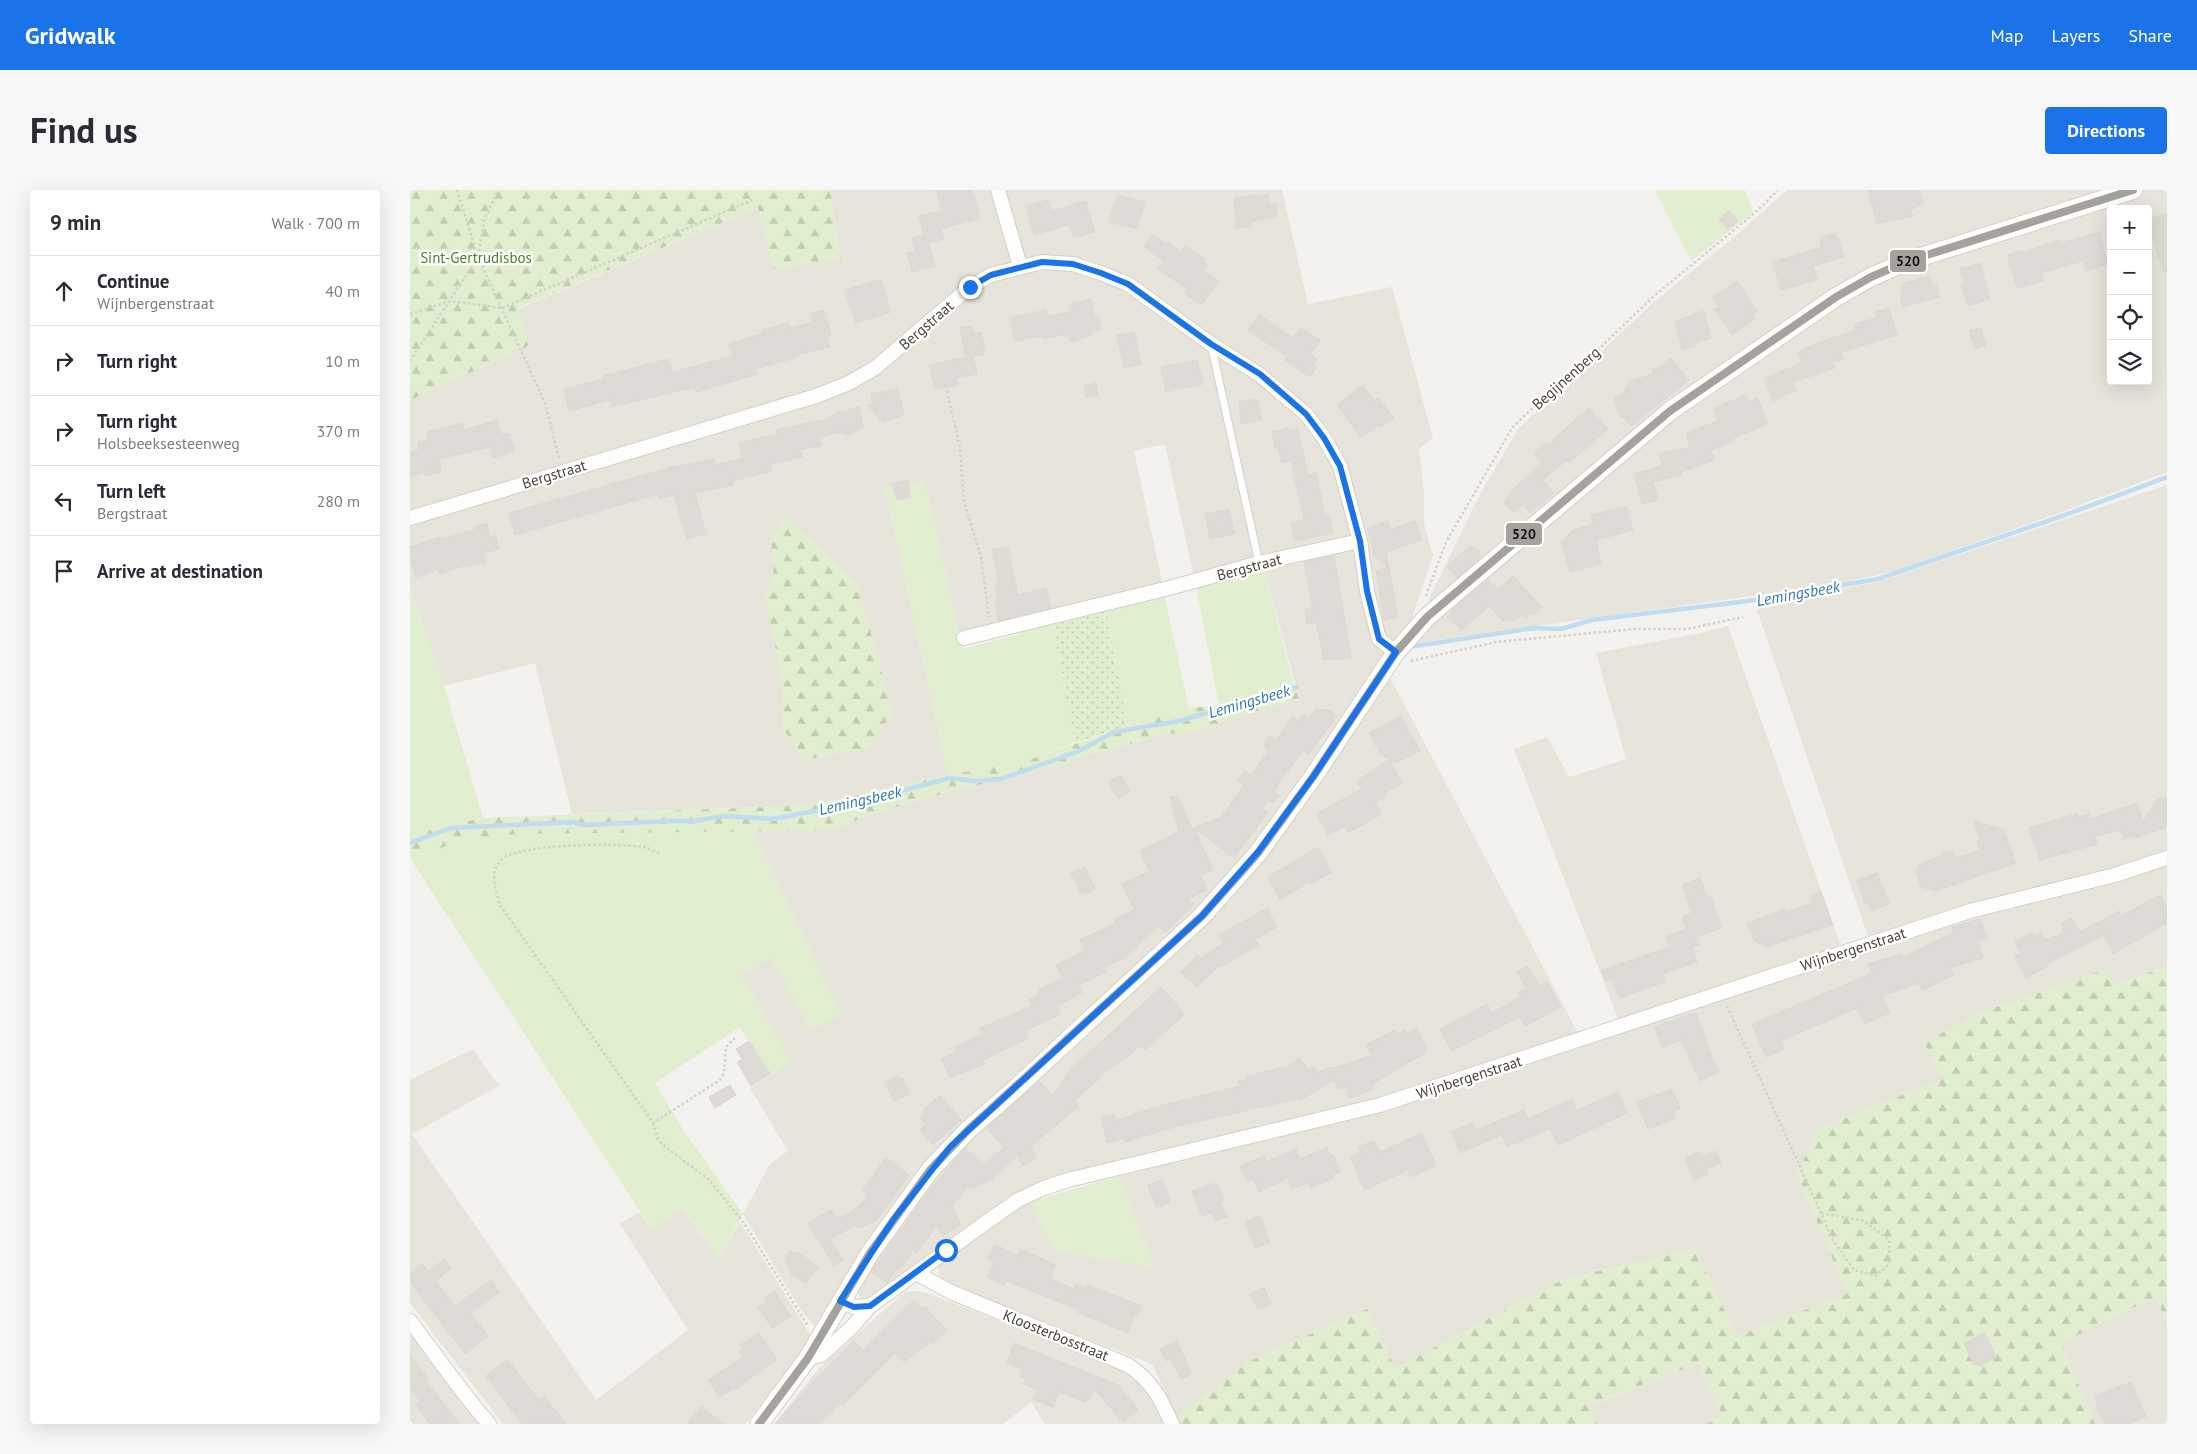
<!DOCTYPE html>
<html lang="en">
<head>
<meta charset="utf-8">
<style>
	body { margin:0; font-family:"PT Sans",sans-serif; background:#f7f7f7; color:#2b2b33 }
	.controls { position:absolute; right:15px; top:15px; display:grid; overflow:hidden; border-radius:5px; box-shadow:0 5px 20px #0002 }
	.controls button { width:45px; height:45px; display:grid; place-items:center; padding:0; border:0; border-bottom:1px solid #e1e1e2; background:#fff; color:#2b2b33; font:25px sans-serif }
	.stop { position:absolute; width:15px; height:15px; margin:-11px; border:4px solid #1a73e8; border-radius:50%; background:#fff }
	.stop.end { background:#1a73e8; border-color:#fff; box-shadow:0 1px 5px #0008 }
	.list { margin:0; padding:0; list-style:none }
	h2 { display:flex; justify-content:space-between; align-items:center; height:65px; margin:0; padding:0 20px; font-size:21px }
	h2 small { font-size:16px; font-weight:400; color:#7c7c81 }
	.list li { display:grid; grid-template-columns:32px 1fr auto; gap:15px; align-items:center; box-sizing:border-box; height:70px; padding:0 20px; border-top:1px solid #e1e1e2 }
	.list b { display:block; font-size:19px; white-space:nowrap }
	.list p { margin:0; font-size:16px; white-space:nowrap; color:#7c7c81 }
	.list em { font-size:16px; font-style:normal; color:#7c7c81 }
	.icon { flex:none; width:28px; height:28px; fill:none; stroke:currentColor; stroke-width:2; stroke-linecap:round; stroke-linejoin:round }
	.map { position:relative; flex:none; width:1757px; height:1234px; overflow:hidden; border-radius:5px }
	header { display:flex; align-items:center; gap:30px; box-sizing:border-box; height:70px; padding:0 25px; background:#1a73e8; color:#fff }
	header strong { font-size:24px }
	nav { display:flex; gap:28px; margin-inline-start:auto; font-size:18px }
	.intro { display:flex; align-items:center; justify-content:space-between; box-sizing:border-box; height:120px; padding:0 30px }
	h1 { margin:0; font-size:35px }
	.button { padding:12px 22px; border-radius:5px; background:#1a73e8; color:#fff; font-size:18px; font-weight:700 }
	main { display:flex; gap:30px; padding:0 30px }
	aside { flex:1; background:#fff; border-radius:5px; box-shadow:0 5px 20px #0002 }
	.map>svg:first-child { display:block }
</style>
</head>
<body>
<header>
<strong>Gridwalk</strong>
<nav><a>Map</a><a>Layers</a><a>Share</a></nav>
</header>
<div class="intro"><h1>Find us</h1><a class="button">Directions</a></div>
<main>
<aside>
<h2>9 min<small>Walk · 700 m</small></h2>
<ul class="list">
<li><svg class="icon" aria-label="ahead" viewBox="0 0 24 24"><path d="M12 20V5M6 11l6-6 6 6"/></svg><div><b>Continue</b><p>Wijnbergenstraat</p></div><em>40 m</em></li>
<li><svg class="icon" aria-label="right" viewBox="0 0 24 24"><path d="M7 20v-9h11M14 6l5 5-5 5"/></svg><div><b>Turn right</b></div><em>10 m</em></li>
<li><svg class="icon" aria-label="right" viewBox="0 0 24 24"><path d="M7 20v-9h11M14 6l5 5-5 5"/></svg><div><b>Turn right</b><p>Holsbeeksesteenweg</p></div><em>370 m</em></li>
<li><svg class="icon" aria-label="left" viewBox="0 0 24 24"><path d="M17 20v-9H6M10 6l-5 5 5 5"/></svg><div><b>Turn left</b><p>Bergstraat</p></div><em>280 m</em></li>
<li><svg class="icon" aria-label="arrive" viewBox="0 0 24 24"><path d="M6 21V4h12l-3 4 3 4H6"/></svg><div><b>Arrive at destination</b></div></li>
</ul>
</aside>
<div class="map">
<svg width="1757" height="1234" viewBox="0 0 1757 1234">
	<defs>
		<pattern id="forest-firs" width="22" height="20" patternUnits="userSpaceOnUse" patternTransform="scale(1.25)"><rect width="22" height="20" fill="#e1eecf"/><path d="M5 1l3.5 6h-7zM16 11l3.5 6h-7z" fill="#c3cdb2"/></pattern>
		<pattern id="park-dots" width="8" height="8" patternUnits="userSpaceOnUse" patternTransform="scale(1.25)"><rect width="8" height="8" fill="#e1eecf"/><path d="M2 2h.1M6 6h.1" fill="none" stroke="#c3cdb2" stroke-width="1.8" stroke-linecap="round"/></pattern>
	</defs>
	<rect width="100%" height="100%" fill="#f4f2ee"/>
	<path fill="#e7e4dc" fill-rule="evenodd" d="M420,0H872L898,114L982,97L1023,248L1009,259L1014,302V334L1023,365L1002,428L978,484L1169,845L972,910L619,1000L461,1110H452L436,1085L405,1137L390,1119L333,1024L360,974L378,961L340,898L380,872L331,784L361,768L402,840L431,824L342,640H425L455,626L548,599L591,590L744,547L760,543L770,545L889,509L854,376L786,396L755,254L724,261L753,396L549,443L515,291L475,298L538,585L403,615L162,624L125,473L34,496L0,395V210L119,155L108,119L348,18L431,69Z
		M1377,0H1757V282L1652,322L1484,381L1427,394L1006,453L1020,407L1069,306L1108,239L1245,111L1328,44ZM1701,19H1738V191H1701Z
		M1757,295V776L1703,796L1694,781L1534,889L1409,938L1387,983L1438,1104L1327,1146L1285,1059L1154,1089L984,1179L957,1120L840,1171L767,1227L742,1174L553,1101L530,1087L528,1077L532,1068L599,1023L620,1012L645,1061L744,1077L709,986L988,916L1305,811L1463,761L1345,414L1468,392Z
		M1318,436L1431,757L1209,831L1104,559L1137,547L1159,587L1216,569L1186,463L1291,443Z
		M63,859L89,896L2,944L186,1210L278,1140L210,1034L229,1022L242,1040L273,1019L309,1068L330,1032L401,1146L378,1180L335,1234H93L0,1113V890Z
		M507,1101L520,1104L706,1177L736,1198L753,1234H635L621,1212L593,1234H364L410,1177L495,1102Z
		M1747,1107L1757,1132V1234H1685L1650,1153Z
		M0,1143L70,1234H0Z
		M1289,1173L1312,1227L1295,1234H1187L1180,1216Z"/>
	<path fill="#e1eecf" d="M1245,0H1335L1343,22L1281,71Z
		M515,291L553,459L609,444V438L642,431L665,553L612,572L538,585L475,298Z
		M854,376L883,492L809,515L786,396Z
		M0,395L34,496L73,628L0,644Z
		M754,404L779,518L718,536L696,418Z
		M342,640L432,825L402,840L361,768L332,784L381,872L360,884L330,837L245,893L272,938L333,1024L309,1068L274,1019L242,1040L0,668L46,653L106,644Z
		M709,986L745,1078L645,1061L620,1012Z"/>
	<path fill="url(#forest-firs)" d="M0,0H420L431,69L364,79L348,18L108,118L120,155L0,210Z
		M376,327L447,393L483,523L457,559L393,570L372,536V491L355,404L364,386L361,348Z
		M883,492L889,509L770,545L760,543L745,547L591,590L548,599L455,626L425,640L106,644L46,653L0,668V644L73,628L403,615L538,585L612,572L718,536L779,518L809,515Z
		M1757,776V1132L1746,1107L1651,1153L1685,1234H1295L1312,1226L1289,1173L1181,1215L1187,1234H769L767,1227L840,1171L957,1119L985,1178L1154,1089L1285,1059L1327,1146L1437,1104L1387,983L1409,938L1533,889L1514,853L1569,823L1694,780L1704,796Z"/>
	<path fill="url(#park-dots)" d="M696,418L718,536L665,553L642,431Z"/>
	<g fill="none" stroke-linecap="round" stroke-linejoin="round">
		<path stroke="#c0ddf1" stroke-width="4.5" d="M1005,456L1124,438L1151,439L1182,430L1338,411L1468,389L1655,325L1757,287
			M0,653L41,638L162,632L175,635L257,631H283L315,626L363,629L441,614L540,588L566,591L591,589L669,561L704,542L769,531L887,497"/>
	</g>
	<path fill="#dedbd6" stroke="#dcd9d4" d="M526,0H562L570,28L531,39L534,49L519,53L525,76L502,82L497,63L505,61L502,48L514,45L509,26L532,21Z
		M1458,0H1510L1514,13L1501,20L1502,26L1467,34Z
		M858,4L859,14L866,13L867,26L840,32L841,36L826,39L824,8Z
		M708,5L735,12L727,39L699,32Z
		M638,10L641,21L676,11L685,42L663,48L659,35L624,45L616,16Z
		M1319,21L1328,31L1318,40L1309,29Z
		M1757,23V81L1753,82L1738,29Z
		M1689,42L1698,74L1676,81L1673,71L1631,83L1633,91L1607,98L1597,65L1611,61V63L1650,50L1651,53Z
		M1426,43L1434,67L1403,76L1407,90L1371,100L1363,72L1411,57L1410,48Z
		M742,44L756,54L758,51L770,61L775,55L795,69L793,72L797,74L793,80L809,91L791,115L774,103L777,99L748,79L754,71L734,57Z
		M1570,73L1580,109L1558,116L1551,94L1555,93L1550,79Z
		M1520,86L1522,95H1526L1529,107L1493,117L1490,105L1493,104L1491,94Z
		M471,89L481,122L446,133L435,100Z
		M1327,91L1347,122L1342,125L1345,129L1322,145L1304,119L1309,117L1303,107Z
		M681,109L685,128L689,127L691,140L684,141L680,146L660,152L658,144L633,149L632,146L605,151L600,128L636,120L638,127L662,121L660,114Z
		M1479,118L1487,145L1431,162L1434,169L1423,172L1425,178L1383,192L1387,201L1374,205L1371,208L1363,211L1355,188L1392,173L1388,162L1407,153L1446,140L1444,134L1466,128L1465,122Z
		M414,120L421,146L417,147L420,157L387,165L388,167L346,179L348,184L286,202L285,197L202,217L200,210L159,221L154,199L194,189L193,186L258,169L262,182L323,166L319,154L353,143L352,140L378,133L380,138L402,132L400,124Z
		M1294,121L1301,148L1284,153L1285,156L1272,159L1265,131Z
		M849,124L883,148L891,137L910,151L900,164L907,169L904,174L907,177L900,187L875,170L877,167L838,140Z
		M561,136L563,143L571,142L574,155V164L563,166L567,184L546,188L548,195L525,200L519,175L556,167L550,138Z
		M1571,138L1576,156L1565,159L1559,141Z
		M724,142L731,174L714,178L707,145Z
		M1261,168L1279,190L1221,236L1213,226L1211,227L1204,207L1213,204L1219,192L1243,184L1242,179L1251,177Z
		M787,170L793,194L756,202L751,177Z
		M686,193L688,206L676,208L674,196Z
		M952,195L964,211L968,208L984,228L970,238L968,235L951,248L927,215Z
		M488,199L494,225L473,232L457,215L463,214L461,204Z
		M1336,205L1339,212L1348,208L1357,234L1322,249L1323,252L1301,260L1304,270L1271,282V285L1243,292L1248,310L1232,314L1224,284L1252,276L1249,264L1280,257L1276,243L1308,231L1304,218Z
		M847,209L852,230L831,234L829,212Z
		M449,217L453,237L443,243L435,245L430,242L409,247L411,256L390,260L392,267L360,274L362,281L322,291L323,295L285,303L296,344L277,349L264,305L249,309L248,304L105,345L99,323L258,278L304,269L305,275L332,269L329,253L367,244L366,240L421,228L420,226L427,224L426,223Z
		M1179,218L1198,239L1159,273L1157,270L1133,290L1144,303L1120,323L1113,315L1103,323L1093,312L1100,305L1101,301L1132,273L1124,263L1137,252L1139,254L1170,225L1171,226Z
		M87,230L92,245L99,243L105,261L83,268L80,257L29,269L31,282L15,286V282L0,287V262L9,260L8,252L18,250L17,242L53,233L54,240Z
		M878,238V241L888,239L898,285L906,283L915,326L919,325L923,343L885,351L881,333L894,330L881,271L872,273L868,257L865,258L862,242Z
		M498,290L500,307L487,310L482,294Z
		M1217,316L1223,340L1186,350L1191,374L1160,382L1151,351L1155,350L1161,341L1183,334L1181,325Z
		M819,319L825,344L800,349L795,324Z
		M978,331L980,340L1005,331L1012,350L976,362L988,427L974,430L966,381L978,377L964,366L958,338Z
		M77,333L80,347L85,345L89,359L74,363L76,372L56,377V375L29,384L27,380L6,387L0,369V357L30,347L31,349L65,340L64,337Z
		M1060,356L1070,362L1068,370L1047,388L1037,376Z
		M598,357L608,405L636,398L641,418L588,431L585,411H588L585,396L589,395L582,360Z
		M924,366L941,467L924,470L923,468L914,470L906,432L897,434L895,419L903,418L894,372Z
		M1103,386L1132,417L1123,425L1121,423L1115,428L1112,424L1104,431H1093L1079,416L1051,440L1037,427L1043,421L1042,420L1078,389L1088,399Z
		M906,519L919,520L927,526L899,564L893,560L864,601L869,605L863,613L858,610L852,618L858,622L824,668L784,638L811,627L834,595L828,591L835,581L841,585L859,560L853,556L860,546L866,550L883,527L888,531L894,524L899,528Z
		M991,526L1010,561L986,573L970,564L959,543Z
		M980,569L992,594L974,603L976,606L966,613L972,624L938,643L935,636L918,645L907,623L952,599L947,591Z
		M711,585L720,602L708,609L699,591Z
		M767,605L782,639L784,638L803,680L791,686L797,700L778,709L784,714L755,743L748,736L714,768L694,778L696,782L668,795L672,803L647,816L651,824L615,841L619,848L573,870L575,874L540,888L531,869L547,862L545,857L573,844L570,838L622,816L619,810L628,805L630,799L653,788L646,775L675,761L670,750L706,733L704,729L724,720L712,694L740,681L730,661L769,642L760,607Z
		M1750,608H1757V637L1722,649L1725,645L1714,649L1710,640L1685,646L1687,654L1630,670L1619,638L1668,623V627L1679,624L1681,629L1727,613L1733,632L1747,610Z
		M1564,631L1594,640L1606,673L1526,701L1511,697L1506,681L1510,674L1529,667L1534,661H1541L1546,668L1570,660L1567,651L1570,650Z
		M908,657L922,682L901,694L899,692L870,710L858,687Z
		M675,677L685,699L672,705L661,683Z
		M1467,683L1479,714L1461,721L1458,712L1455,714L1447,690Z
		M1290,688L1298,708L1301,707L1311,738L1286,747L1289,755L1282,757L1287,772L1252,784L1255,792L1209,808L1202,789L1196,791L1192,780L1260,757L1256,746L1276,739L1272,727L1282,723L1272,695Z
		M1411,702L1423,735L1357,757L1344,751L1337,733L1375,719L1377,722L1403,713L1400,706Z
		M1750,705L1757,718V733L1703,764L1694,745L1637,774L1638,776L1616,788L1605,766L1611,764L1605,751L1622,743L1624,746L1631,742L1634,750L1654,743L1651,733L1662,728L1670,742L1709,721L1711,726Z
		M857,718L867,737L845,750L849,755L810,777L809,776L787,797L781,790L779,791L770,782L788,765L790,768L814,753L809,745Z
		M1570,729L1577,748L1568,751L1573,768L1540,778L1544,785L1512,801L1509,793L1472,806L1479,823L1455,834L1447,818L1371,851L1375,859L1356,867L1342,834L1462,783L1458,774L1491,764L1493,767L1543,743L1542,737Z
		M1118,776L1129,796L1137,792L1151,817L1115,836L1110,827L1042,861L1030,839L1077,814L1082,823L1110,807L1108,803L1116,799L1107,782Z
		M751,797L775,824L735,860L731,855L716,868L688,887L689,889L665,910L668,917L621,956L627,968L613,976L607,966L581,990L560,999L558,997L542,1016L551,1035L533,1045L527,1036L506,1063L503,1060L491,1079L488,1077L477,1093L461,1082L514,1007L555,958L574,975L594,957L577,938L629,891L643,906L660,880Z
		M1286,822L1300,862L1309,882L1289,891L1272,850L1252,857L1245,837Z
		M1006,839L1017,858L1014,860L1015,863L962,894L964,899L959,901L939,908L936,897L928,899L924,890L889,911L888,909L764,937L715,952L714,948L697,953L691,927L704,924L706,931L742,918L830,896L828,891L837,889V886L879,876L890,868L898,879L904,877L907,883L918,878L928,877L962,865L956,855L985,840L988,844L994,840L997,843Z
		M339,851L360,884L341,896L327,872L332,869L326,859Z
		M488,886L489,889L493,888L500,904L484,911L475,892Z
		M320,895L326,905L305,918L299,907Z
		M1262,899L1270,918L1263,921L1266,928L1238,939L1227,912Z
		M1208,902L1217,923L1148,955L1140,939L1097,957L1092,945L1050,963L1041,942L1062,933L1067,940L1114,920L1118,929L1162,909L1167,920Z
		M530,905L551,930L523,955L509,940L516,934L510,928L515,923L513,920Z
		M1012,943L1026,976L1000,987L998,980L955,1000L940,967L951,962L949,957L964,950L970,962Z
		M917,958L921,966L924,965L930,982L922,985L924,988L900,998L898,993L882,999L878,988L849,1002L844,989L837,991L830,976L854,966L856,972L886,959L890,969Z
		M1306,961L1311,973L1296,979L1298,984L1284,990L1275,968L1289,962L1291,967Z
		M476,967L499,985L467,1030L448,1038L446,1035L420,1049L433,1070L424,1076L398,1033L420,1020L428,1028L440,1023L457,1008L453,1000Z
		M752,990L760,1012L746,1018L738,995Z
		M804,993L805,996L808,995L815,1010L811,1012L817,1027L806,1031L802,1022L792,1026L782,1001Z
		M850,1026L860,1053L845,1058L835,1032Z
		M585,1054L607,1066L611,1059L646,1075L641,1089L664,1099L666,1094L676,1098L677,1095L732,1116L728,1126L724,1127L718,1143L667,1122L668,1119L637,1107L596,1091L594,1095L577,1087L584,1072L577,1068Z
		M381,1060L386,1064L388,1062L408,1077L396,1094L381,1084L382,1082L377,1078L379,1075L373,1072Z
		M34,1069L41,1078L26,1091L45,1116L81,1090L90,1102L61,1123L78,1146L55,1164L0,1092V1084L13,1074L18,1082Z
		M854,1097L861,1114L848,1120L840,1104Z
		M364,1101L381,1126L362,1138L348,1118L357,1112L354,1108Z
		M504,1110L513,1119L515,1117L537,1140L522,1154L520,1152L494,1172L485,1163L433,1215L430,1213L408,1234H365L399,1196L444,1151L453,1160Z
		M349,1143L367,1169L325,1200L324,1198L309,1207L298,1190L333,1167L329,1161L333,1159L330,1155Z
		M1574,1143L1587,1167L1569,1176L1567,1173L1564,1175L1554,1153Z
		M767,1151L782,1184L771,1189L760,1169L756,1171L750,1159Z
		M604,1153L708,1195L728,1219L713,1232L684,1199L680,1210L677,1209L675,1212L649,1202L643,1217L623,1210L628,1200L614,1194L616,1188L610,1186L612,1180L597,1172Z
		M0,1165L19,1189L16,1191L50,1234H20L5,1214L10,1211L0,1198Z
		M97,1169L129,1210L134,1206L156,1234H112L76,1186Z
		M1721,1192L1736,1227L1718,1234H1694L1686,1215L1688,1214L1685,1206Z
		M291,1216L314,1234H277Z"/>
	<g fill="none" stroke-linecap="round" stroke-linejoin="round">
		<g stroke="#d2d0cb" stroke-width="9">
			<path id="service" d="M801,154L849,373"/>
		</g>
		<g stroke="#d2d0cb" stroke-width="16">
			<path id="minor" d="M588,0L610,76
				M0,328L406,206L439,193L465,178L560,97L581,85L632,72L663,74L691,83L718,94L801,154L850,185L896,224L914,248L930,276L950,351L957,401L969,449L986,462
				M554,448L763,397L849,373L950,351
				M506,1083L541,1102L718,1175C742,1191 751,1209 762,1234
				M430,1111L444,1117L460,1116
				M0,1131C26,1165 51,1202 79,1234
				M398,1168L411,1165L442,1137L460,1116L578,1031L608,1010L634,998L658,990L970,915L1560,721L1705,685L1757,668"/>
		</g>
		<g stroke="#d2d0cb" stroke-width="20">
			<path id="tertiary" d="M349,1234L398,1168L460,1063L520,980L558,940L605,899L792,726L848,663L903,587L986,462L1017,427L1260,221L1426,107L1461,87L1498,71L1723,0"/>
		</g>
		<path stroke="#d3d2cc" stroke-width="2.5" stroke-dasharray="2.5 2.5" stroke-linecap="butt" d="M47,0L68,67L135,213L149,268
			M0,124L40,111L92,118L342,10
			M0,171L68,67L74,30L88,0
			M537,201L550,258L554,312L571,367L579,427
			M1016,406L1036,352L1102,238L1135,206L1171,176L1244,106L1347,21L1368,0
			M1001,471L1086,452L1224,439H1277L1333,427
			M249,664C244,661 238,657 232,657C208,653 104,653 90,671C79,685 86,700 90,715L243,933L310,890L314,883L316,857L325,848
			M1317,816L1411,1023L1423,1050L1444,1080L1466,1086L1479,1074V1050L1454,1031L1411,1023
			M243,933L248,950L262,962L298,989L334,1033L398,1136"/>
		<use href="#service" stroke="#fdfdfc" stroke-width="7"/>
		<use href="#minor" stroke="#fdfdfc" stroke-width="14"/>
		<use href="#tertiary" stroke="#fdfdfc" stroke-width="18"/>
		<g stroke="#fff" stroke-width="11">
			<path id="bus-1" d="M349,1234L398,1168L460,1063L520,980L558,940L792,726L848,663L903,587L986,462L1017,427L1260,221L1426,107L1461,87L1498,71L1723,0"/>
		</g>
		<use href="#bus-1" stroke="#a5a29c" stroke-width="8"/>
	</g>
	<g fill="none" stroke-linecap="round" stroke-linejoin="round">
		<path stroke="#1a73e8" stroke-width="6" d="M536,1060L460,1116L444,1117L430,1111L483,1030L540,957L792,726L848,662L903,587L986,462L969,449L957,401L950,351L930,276L914,248L896,224L850,184L801,154L718,94L691,83L663,74L632,72L581,85L560,97"/>
	</g>
	<g text-anchor="middle" dominant-baseline="central" stroke-width="5" stroke-linejoin="round" paint-order="stroke">
		<g font-size="15" fill="#4a7f2a" stroke="#fff">
			<text x="66" y="67">Sint-Gertrudisbos</text>
		</g>
		<g font-size="15" fill="#4b4439" stroke="#fff">
			<text transform="translate(516 135) rotate(-41)">Bergstraat</text>
			<text transform="translate(1156 188) rotate(-42)">Begijnenberg</text>
			<text transform="translate(144 284) rotate(-17)">Bergstraat</text>
			<text transform="translate(839 377) rotate(-15)">Bergstraat</text>
			<text transform="translate(1443 759) rotate(-18)">Wijnbergenstraat</text>
			<text transform="translate(1059 887) rotate(-18)">Wijnbergenstraat</text>
			<text transform="translate(646 1145) rotate(22)">Kloosterbosstraat</text>
		</g>
		<g font-size="16" font-style="italic" fill="#2e7ab2" stroke="#fff">
			<text transform="translate(1388 403) rotate(-10)">Lemingsbeek</text>
			<text transform="translate(839 511) rotate(-16)">Lemingsbeek</text>
			<text transform="translate(450 610) rotate(-13)">Lemingsbeek</text>
		</g>
	</g>
	<g stroke="#fff" stroke-width="2">
		<rect x="1479" y="59" width="38" height="24" rx="5" fill="#a5a29c"/>
		<rect x="1095" y="332" width="38" height="24" rx="5" fill="#a5a29c"/>
	</g>
	<g font-size="14" text-anchor="middle" font-weight="bold" fill="#111">
		<text x="1498" y="76">520</text>
		<text x="1114" y="349">520</text>
	</g>
</svg>
<div class="controls">
<button>+</button>
<button>−</button>
<button><svg class="icon" aria-label="locate" viewBox="0 0 24 24"><circle cx="12" cy="12" r="6"/><path d="M12 2v4M12 18v4M2 12h4M18 12h4"/></svg></button>
<button><svg class="icon" aria-label="layers" viewBox="0 0 24 24"><path d="M12 4l9 5-9 5-9-5zM3 14l9 5 9-5"/></svg></button>
</div>
<div class="stop" style="left:536px;top:1060px"></div>
<div class="stop end" style="left:560px;top:97px"></div>
</div>
</main>
</body>
</html>
